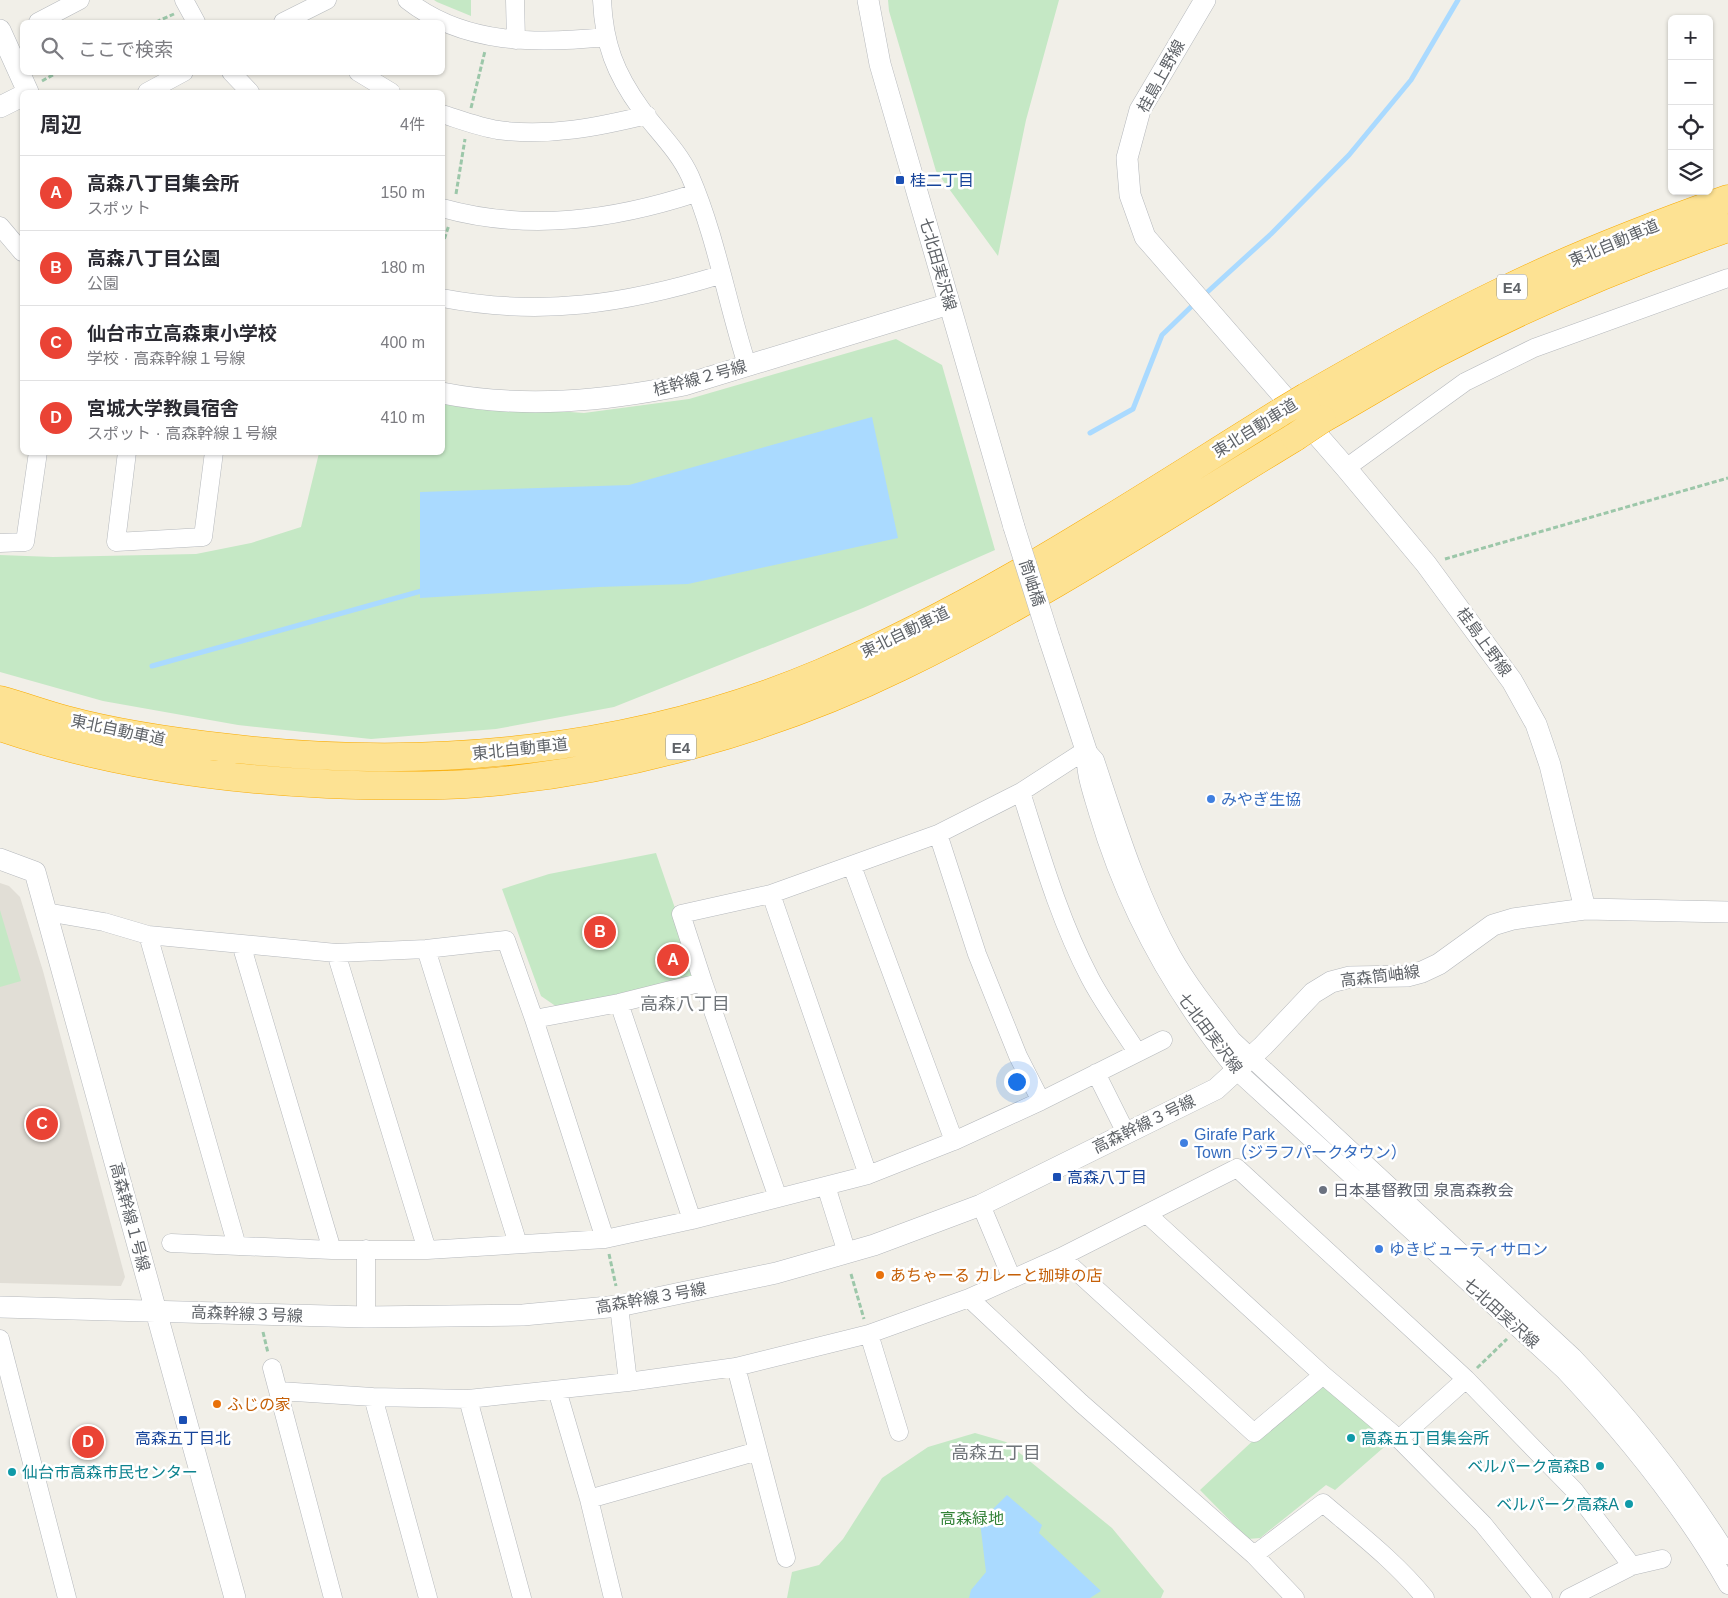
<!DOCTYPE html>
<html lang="ja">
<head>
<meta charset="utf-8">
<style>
	body { margin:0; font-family:Arial,"Noto Sans JP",sans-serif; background:#f2f2f3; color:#2b2b33 }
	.controls { position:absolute; right:15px; top:15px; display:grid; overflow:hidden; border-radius:8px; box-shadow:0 1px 4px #0004 }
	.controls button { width:45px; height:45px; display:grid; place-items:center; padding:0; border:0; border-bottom:1px solid #e1e1e2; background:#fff; color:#2b2b33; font:25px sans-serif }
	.you { position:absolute; left:1016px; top:1081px; width:18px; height:18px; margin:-12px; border:4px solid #fff; border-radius:50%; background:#1a73e8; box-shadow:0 0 0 8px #1a73e833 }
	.badge { display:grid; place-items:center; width:32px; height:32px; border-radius:50%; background:#ea4335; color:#fff; font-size:16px; font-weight:700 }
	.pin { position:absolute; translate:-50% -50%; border:2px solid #fff; box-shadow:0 1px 5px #0006 }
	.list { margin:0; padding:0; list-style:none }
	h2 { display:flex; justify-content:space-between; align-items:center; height:65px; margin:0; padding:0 20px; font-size:21px }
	h2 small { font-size:16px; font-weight:400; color:#7c7c81 }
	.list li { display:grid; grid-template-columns:32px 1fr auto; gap:15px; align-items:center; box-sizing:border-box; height:75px; padding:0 20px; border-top:1px solid #e1e1e2 }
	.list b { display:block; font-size:19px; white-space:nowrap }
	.list p { margin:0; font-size:16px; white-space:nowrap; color:#7c7c81 }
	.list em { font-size:16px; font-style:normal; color:#7c7c81 }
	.icon { flex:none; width:28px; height:28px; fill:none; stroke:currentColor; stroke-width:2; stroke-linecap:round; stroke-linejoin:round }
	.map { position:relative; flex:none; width:1728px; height:1598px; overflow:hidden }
	.search { position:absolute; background:#fff; box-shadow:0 1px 4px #0004; left:20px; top:20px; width:425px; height:55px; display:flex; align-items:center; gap:12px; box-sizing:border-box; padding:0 18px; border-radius:8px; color:#7c7c81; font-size:19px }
	.panel { position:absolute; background:#fff; box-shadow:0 1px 4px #0004; left:20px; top:90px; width:425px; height:365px; border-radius:8px }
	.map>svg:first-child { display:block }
</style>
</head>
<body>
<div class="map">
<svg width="1728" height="1598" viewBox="0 0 1728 1598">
	<rect width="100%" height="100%" fill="#f1efe8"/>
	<path fill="#e1ded6" d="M0,883L9,886L20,897L43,971L125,1277L121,1286L0,1283Z"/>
	<path fill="#c5e8c5" d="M434,0H471V16L437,2Z
		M888,0H1059L1026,120L998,256L936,171L889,11Z
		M896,339L942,365L995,550L863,608L614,707L496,729L371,739L238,725L103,701L0,672V555L53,557L196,554L251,543L301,527L319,453L442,452L443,403L584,413L689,399Z
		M656,853L698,975L687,981L557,1007L541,996L502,889L549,874Z
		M0,910L21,981L0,987Z
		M1320,1383L1391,1441L1335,1490L1326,1485L1260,1538L1248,1539L1200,1490L1258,1436Z
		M975,1433L1006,1442L1112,1528L1164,1591L1161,1598H787L792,1572L819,1565L843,1539L882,1478L928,1447Z"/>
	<path fill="#aadaff" d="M872,417L898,538L688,584L599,587L420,598V492L629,485Z
		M1007,1495L1042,1525L1039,1533L1101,1591L1090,1598H969L971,1590L986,1572L980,1522Z"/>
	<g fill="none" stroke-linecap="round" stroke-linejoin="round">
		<path stroke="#aadaff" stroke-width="5" d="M1203,296L1271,234L1349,155L1411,80L1458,0
			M1090,433L1133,409L1162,335L1195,303
			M152,666L425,590"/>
		<g stroke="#b5b8bc" stroke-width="19">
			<path id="minor" d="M184,0L196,22
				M407,0C464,45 537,44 606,37
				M515,0L516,40
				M602,0C604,44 615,73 641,109C657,131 678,150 690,176C716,236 727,303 747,365
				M38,22L80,0
				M283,22L327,0
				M231,72L250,92
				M358,72L391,92
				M147,92L184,72
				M442,114C461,120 479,127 498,130C548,137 598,127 647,115
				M442,208C528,232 613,220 696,193
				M0,226L22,252
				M442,298C541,317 625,304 720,275
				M127,452L116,542L203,537L214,452
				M1346,468L1465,382L1534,348L1728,278
				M0,543L25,542L38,452
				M1086,750C1084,772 1092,792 1098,813C1126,908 1174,995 1237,1071L1564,1370C1626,1436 1683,1506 1728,1585
				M1086,750L1095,760C1117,826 1138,895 1172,956C1189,986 1211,1013 1232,1040L1573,1357C1631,1418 1683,1483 1728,1555
				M1021,792C1041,855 1059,919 1090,978C1103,1003 1121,1027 1137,1052
				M938,834L977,954L1018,1056L1041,1101
				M852,866L954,1141
				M771,894L868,1175
				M46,912L104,922L148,935L336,953L426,949L506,940L534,1019L619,1003L703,982L681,914L771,894L938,834L1021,792L1086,750
				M148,935L237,1246
				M241,944L332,1250
				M426,949L518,1244
				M336,953L427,1250
				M703,982L778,1198
				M619,1003L692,1220
				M534,1019L605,1239
				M1096,1073L1126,1133
				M826,1186L847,1253
				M981,1205L1012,1279
				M1147,1214L1323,1375L1399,1439L1483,1524L1543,1598
				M171,1243L332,1250H427L605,1239L692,1220L868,1175L954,1141L1041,1101L1163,1040
				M1061,1257L1254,1433L1323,1375
				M969,1298L1081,1403L1254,1555L1295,1598
				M619,1306L628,1382
				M366,1317V1249
				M869,1334L899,1432
				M0,1339L67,1598
				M736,1367L786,1558
				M272,1368L333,1598
				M557,1390L589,1499L613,1598
				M279,1391L373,1397L468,1399L628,1382L736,1367L869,1334L969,1298L1061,1257L1237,1168L1466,1379L1574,1490L1632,1566
				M373,1397L428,1598
				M468,1399L522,1598
				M1399,1439L1466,1379
				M589,1499L758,1451
				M1254,1555L1323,1503C1358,1533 1396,1562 1425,1598
				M1569,1598L1632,1566L1662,1559"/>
		</g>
		<g stroke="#b5b8bc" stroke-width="22">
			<path id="tertiary" d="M868,0L880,64L1014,527
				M1205,0L1140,110L1127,158L1130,195L1145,237L1346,468L1426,564L1512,681L1536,724L1550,765L1585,909L1728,912
				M0,30L28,92
				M0,107L22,96
				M442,393C523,409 605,401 684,385L949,304
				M1049,638L1086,750
				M0,859L35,872L235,1598
				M0,1307L366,1317L523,1315L619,1306L776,1273L874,1245L981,1205L1216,1089L1263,1046L1313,993L1331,982L1350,977L1407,976L1422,972L1439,964L1493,925L1513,919L1585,909"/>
		</g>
		<g stroke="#f9ab00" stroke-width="29">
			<path id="motorway" d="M1306,397C1371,360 1436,323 1503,291C1576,255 1652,226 1728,199
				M1322,419C1360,398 1398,374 1437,353C1530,304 1628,263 1728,228
				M0,700C22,706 44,714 66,720C118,734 174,742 228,748C428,771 634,752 821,673C984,604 1131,505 1281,412
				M0,727C105,763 216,779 327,784C378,786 429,787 480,783C622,771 771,730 900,667C1037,601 1165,516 1295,437"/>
		</g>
		<path stroke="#9cc7a9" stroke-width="3" stroke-dasharray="5 2.5" stroke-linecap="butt" d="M156,22L174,14
			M42,81L58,72
			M471,108L485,51
			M456,194L465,139
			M442,246L449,225
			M1445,559L1728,478
			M609,1254L616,1286
			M851,1274L864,1319
			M263,1332L268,1353
			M1477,1368L1507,1339"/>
		<use href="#minor" stroke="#fff" stroke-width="18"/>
		<use href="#tertiary" stroke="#fff" stroke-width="21"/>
		<use href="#motorway" stroke="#fde293" stroke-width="28"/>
		<g stroke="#b5b8bc" stroke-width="22" stroke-linecap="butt">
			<path id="tertiary-bridge" d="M1014,527L1049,638"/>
		</g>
		<g stroke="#f9ab00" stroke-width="29" stroke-linecap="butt">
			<path id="motorway-bridge" d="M1281,412L1306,397
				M1295,437L1322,419"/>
		</g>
		<use href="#tertiary-bridge" stroke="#fff" stroke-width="21"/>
		<use href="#motorway-bridge" stroke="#fde293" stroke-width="28"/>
	</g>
	<g fill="#1a4fb4" stroke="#fff" stroke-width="2">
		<rect x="895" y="175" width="10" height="10" rx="2.5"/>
		<rect x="1052" y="1172" width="10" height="10" rx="2.5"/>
		<rect x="178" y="1415" width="10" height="10" rx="2.5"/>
	</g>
	<g fill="#3f7fe0" stroke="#fff" stroke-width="2">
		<circle cx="1211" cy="799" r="5"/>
		<circle cx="1184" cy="1143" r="5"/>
		<circle cx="1379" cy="1249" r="5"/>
	</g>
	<circle fill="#6b7280" stroke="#fff" stroke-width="2" cx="1323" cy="1190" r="5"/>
	<g fill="#e8710a" stroke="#fff" stroke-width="2">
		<circle cx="880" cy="1275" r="5"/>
		<circle cx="217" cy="1404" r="5"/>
	</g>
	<g fill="#0f9aa8" stroke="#fff" stroke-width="2">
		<circle cx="1351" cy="1438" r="5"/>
		<circle cx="1600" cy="1466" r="5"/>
		<circle cx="12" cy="1472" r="5"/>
		<circle cx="1629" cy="1504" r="5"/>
	</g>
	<g text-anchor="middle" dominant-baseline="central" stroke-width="5" stroke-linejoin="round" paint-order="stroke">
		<g fill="#fff" stroke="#8f9295" stroke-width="1">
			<rect x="1497" y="274.5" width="30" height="25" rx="4"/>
			<rect x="666" y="734.5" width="30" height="25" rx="4"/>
		</g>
		<g font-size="15" font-weight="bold" fill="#5f6368">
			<text x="1512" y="287">E4</text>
			<text x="681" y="747">E4</text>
		</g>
		<g font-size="16" fill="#5f6368" stroke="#fff">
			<text transform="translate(1161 76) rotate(-61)">桂島上野線</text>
			<text transform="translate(1614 243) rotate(-23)">東北自動車道</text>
			<text transform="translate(938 264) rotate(74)">七北田実沢線</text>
			<text transform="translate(700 378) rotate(-15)">桂幹線２号線</text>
			<text transform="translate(1255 428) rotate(-32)">東北自動車道</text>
			<text transform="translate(1032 583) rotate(72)">筒岫橋</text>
			<text transform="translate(905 632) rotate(-26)">東北自動車道</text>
			<text transform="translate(1484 642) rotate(54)">桂島上野線</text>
			<text transform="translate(118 730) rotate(12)">東北自動車道</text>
			<text transform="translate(520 749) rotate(-6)">東北自動車道</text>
			<text transform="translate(1380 976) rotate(-7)">高森筒岫線</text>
			<text transform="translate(1210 1033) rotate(53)">七北田実沢線</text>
			<text transform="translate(1144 1124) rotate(-26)">高森幹線３号線</text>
			<text transform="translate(130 1217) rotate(75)">高森幹線１号線</text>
			<text transform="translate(651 1298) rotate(-10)">高森幹線３号線</text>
			<text transform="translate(1501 1313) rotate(42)">七北田実沢線</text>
			<text transform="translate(247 1314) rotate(2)">高森幹線３号線</text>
		</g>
		<g font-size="16" fill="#164399" stroke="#fff" text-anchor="start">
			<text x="910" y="180">桂二丁目</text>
			<text x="1067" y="1177">高森八丁目</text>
			<text x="183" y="1438" text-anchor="middle">高森五丁目北</text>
		</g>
		<g font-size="16" fill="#366cbe" stroke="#fff" text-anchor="start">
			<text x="1221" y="799">みやぎ生協</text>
			<text x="1194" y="1134">Girafe Park<tspan x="1194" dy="18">Town（ジラフパークタウン）</tspan></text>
			<text x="1389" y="1249">ゆきビューティサロン</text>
		</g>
		<g font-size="16" fill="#5b616d" stroke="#fff" text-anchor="start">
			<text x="1333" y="1190">日本基督教団 泉高森教会</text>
		</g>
		<g font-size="16" fill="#c56008" stroke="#fff" text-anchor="start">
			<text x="890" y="1275">あちゃーる カレーと珈琲の店</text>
			<text x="227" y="1404">ふじの家</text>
		</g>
		<g font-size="16" fill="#0d838f" stroke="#fff" text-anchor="start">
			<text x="1361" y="1438">高森五丁目集会所</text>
			<text x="1590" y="1466" text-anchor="end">ベルパーク高森B</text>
			<text x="22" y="1472">仙台市高森市民センター</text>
			<text x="1619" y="1504" text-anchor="end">ベルパーク高森A</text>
		</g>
		<g font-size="16" fill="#348238" stroke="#fff">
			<text x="972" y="1518">高森緑地</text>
		</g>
		<g font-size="18" fill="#70757a" stroke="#fff">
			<text x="685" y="1004">高森八丁目</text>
			<text x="996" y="1453">高森五丁目</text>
		</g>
	</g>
</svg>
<div class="controls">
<button>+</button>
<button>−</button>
<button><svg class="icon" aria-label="locate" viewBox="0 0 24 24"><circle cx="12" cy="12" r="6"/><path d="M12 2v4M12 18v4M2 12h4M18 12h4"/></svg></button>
<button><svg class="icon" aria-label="layers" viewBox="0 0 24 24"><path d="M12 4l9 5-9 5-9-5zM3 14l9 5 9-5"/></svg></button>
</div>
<div class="you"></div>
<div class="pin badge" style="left:673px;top:960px">A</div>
<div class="pin badge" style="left:600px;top:932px">B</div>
<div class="pin badge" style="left:42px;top:1124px">C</div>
<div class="pin badge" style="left:88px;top:1442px">D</div>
<div class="search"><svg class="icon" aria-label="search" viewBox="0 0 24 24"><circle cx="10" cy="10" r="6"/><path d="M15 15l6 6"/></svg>ここで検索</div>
<section class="panel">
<h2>周辺<small>4件</small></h2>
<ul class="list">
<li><span class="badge">A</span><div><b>高森八丁目集会所</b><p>スポット</p></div><em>150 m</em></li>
<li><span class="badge">B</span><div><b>高森八丁目公園</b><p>公園</p></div><em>180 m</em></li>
<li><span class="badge">C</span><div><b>仙台市立高森東小学校</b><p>学校 · 高森幹線１号線</p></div><em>400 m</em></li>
<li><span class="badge">D</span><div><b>宮城大学教員宿舎</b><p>スポット · 高森幹線１号線</p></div><em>410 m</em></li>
</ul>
</section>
</div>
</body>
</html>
